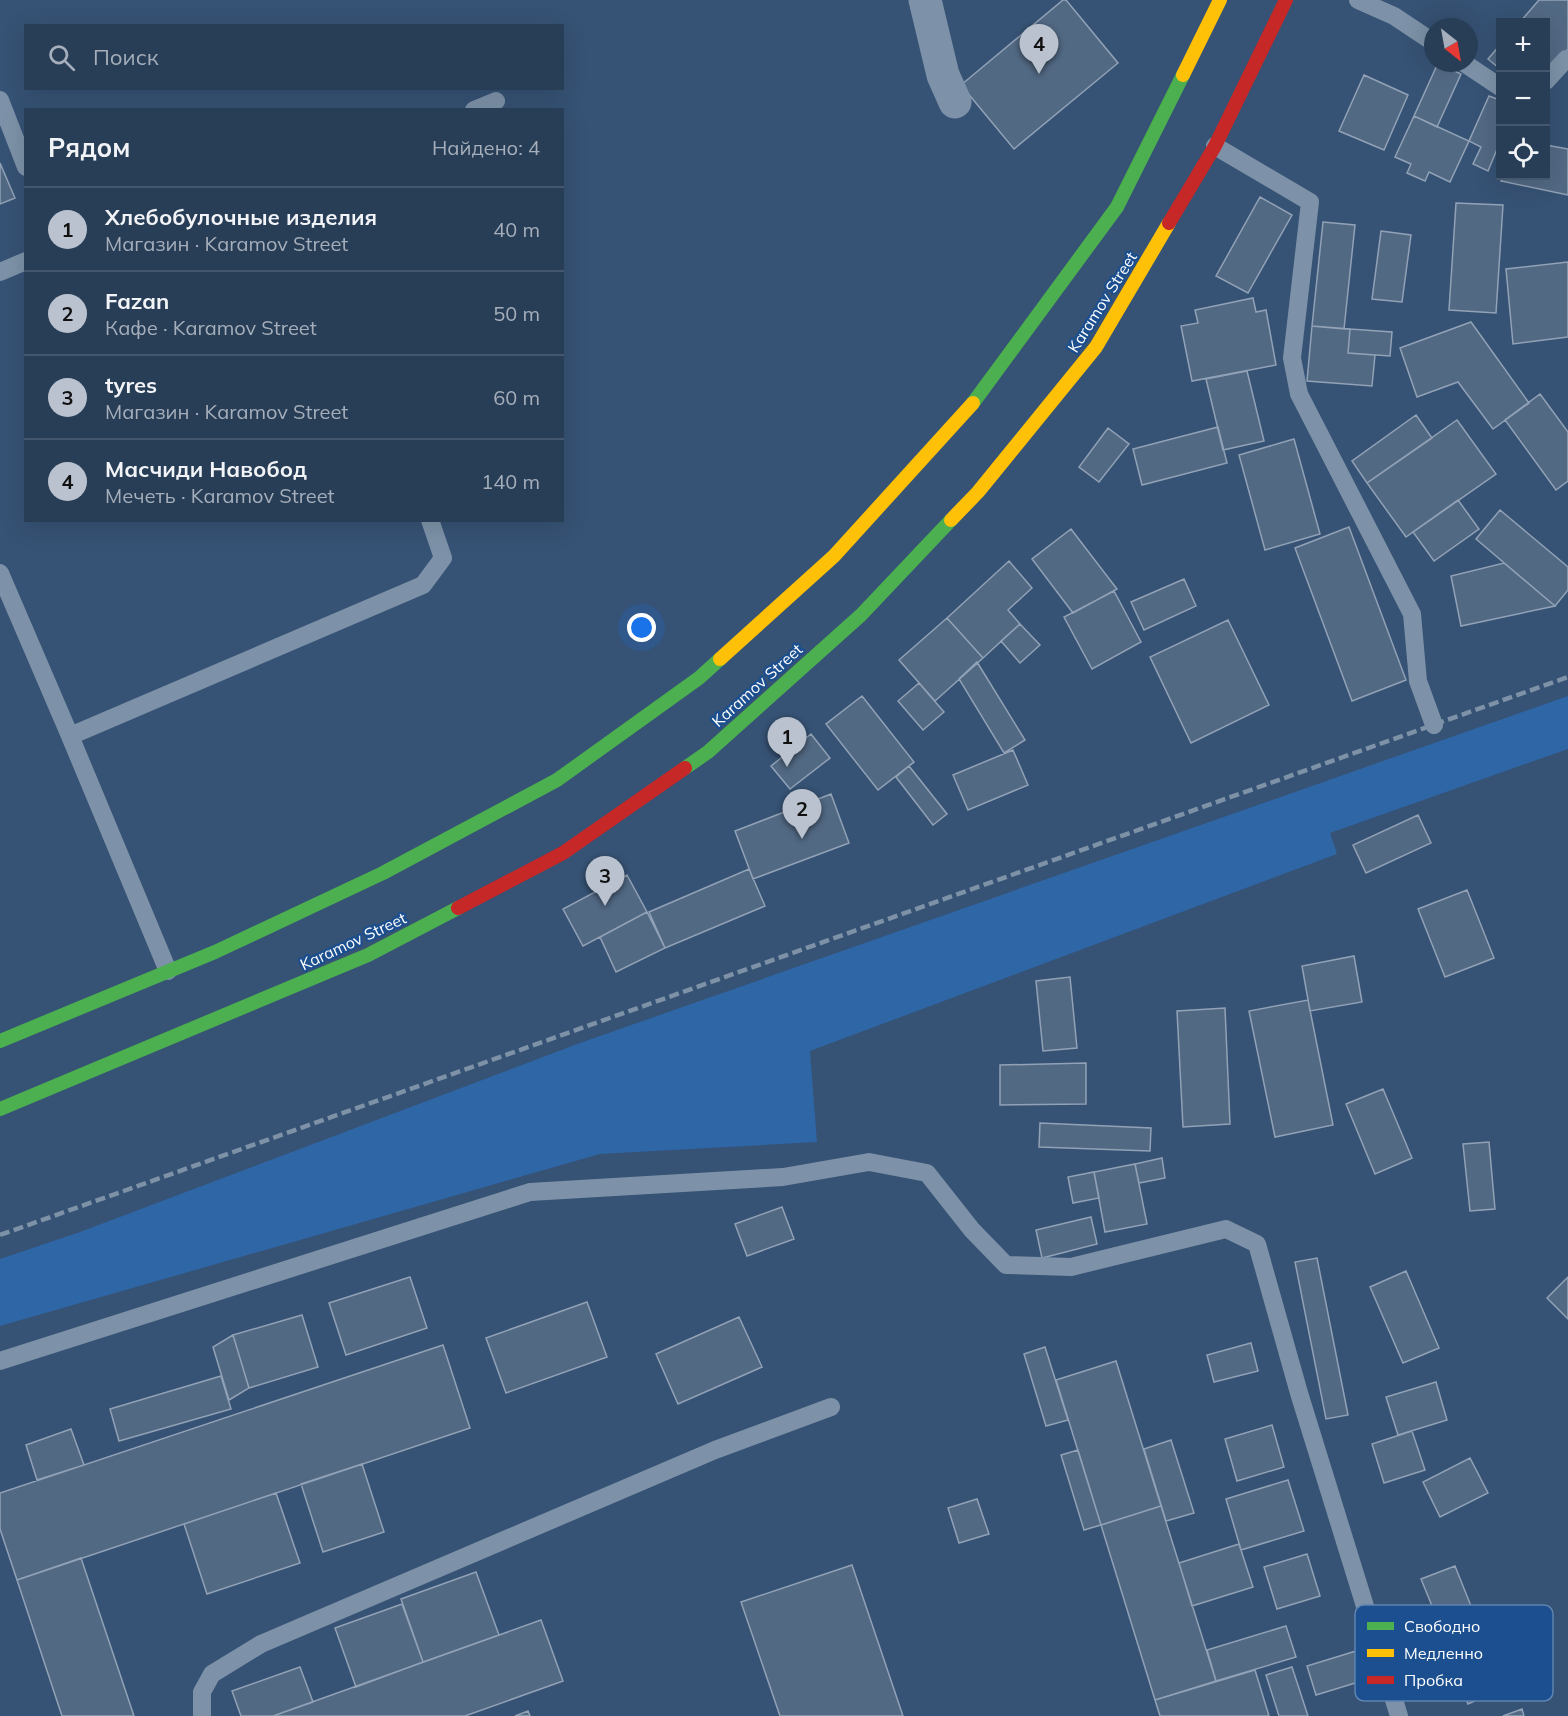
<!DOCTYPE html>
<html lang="ru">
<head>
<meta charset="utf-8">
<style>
	body { margin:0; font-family:Mulish,sans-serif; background:#344961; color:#f1f3f6 }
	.controls { position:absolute; right:18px; top:18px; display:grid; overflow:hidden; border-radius:0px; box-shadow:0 6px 24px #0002 }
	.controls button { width:54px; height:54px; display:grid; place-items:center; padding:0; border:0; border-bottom:2px solid #44576d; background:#283e57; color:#f1f3f6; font:30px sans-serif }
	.compass { position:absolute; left:1424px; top:18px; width:54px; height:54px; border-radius:50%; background:#283e57; box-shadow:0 6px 24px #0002; rotate:149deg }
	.you { position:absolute; left:642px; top:628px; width:21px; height:21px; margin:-15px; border:4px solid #fff; border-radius:50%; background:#1a73e8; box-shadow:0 0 0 9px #1a73e833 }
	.badge { display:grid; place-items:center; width:39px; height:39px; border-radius:50%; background:#b9c2ce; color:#111; font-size:20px; font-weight:700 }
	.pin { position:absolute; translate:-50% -50px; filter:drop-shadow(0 2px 3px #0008) }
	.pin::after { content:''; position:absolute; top:32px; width:21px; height:18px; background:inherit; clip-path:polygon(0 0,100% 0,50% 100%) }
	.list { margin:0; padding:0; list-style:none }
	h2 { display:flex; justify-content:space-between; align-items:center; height:78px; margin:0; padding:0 24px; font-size:26px }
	h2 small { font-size:20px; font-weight:400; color:#a5aeba }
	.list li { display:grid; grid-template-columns:39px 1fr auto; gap:18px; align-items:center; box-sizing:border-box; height:84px; padding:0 24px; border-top:2px solid #44576d }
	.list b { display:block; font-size:22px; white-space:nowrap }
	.list p { margin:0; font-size:20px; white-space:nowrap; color:#a5aeba }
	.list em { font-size:20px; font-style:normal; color:#a5aeba }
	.icon { flex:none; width:33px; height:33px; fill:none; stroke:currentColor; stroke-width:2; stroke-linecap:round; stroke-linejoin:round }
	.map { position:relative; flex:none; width:1568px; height:1716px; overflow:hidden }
	.search { position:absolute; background:#283e57; box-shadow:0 6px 24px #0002; left:24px; top:24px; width:540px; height:66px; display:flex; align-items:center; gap:15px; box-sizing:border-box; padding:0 21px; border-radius:0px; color:#a5aeba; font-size:22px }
	.panel { position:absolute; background:#283e57; box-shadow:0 6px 24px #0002; left:24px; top:108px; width:540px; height:414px; border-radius:0px }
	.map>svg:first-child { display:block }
</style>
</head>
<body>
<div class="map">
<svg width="1568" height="1716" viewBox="0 0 1568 1716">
	<rect width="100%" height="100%" fill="#365274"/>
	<path fill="#2f66a5" d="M1568,696V749L1330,833L1337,854L810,1051L817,1142L600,1154L0,1326V1259L80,1232L580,1043Z"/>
	<path fill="#526984" stroke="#92a2b6" stroke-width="1.5" d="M1063,0H1066L1118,63L1014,149L961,85Z
		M1539,0H1568V49L1546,75V22H1520Z
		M1500,45V69L1488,59Z
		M1438,63L1461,74L1437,127L1414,116Z
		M1364,75L1408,95L1384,150L1339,131Z
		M1489,96L1500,100V142L1488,171L1473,164L1481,147L1469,141Z
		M1414,116L1469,141L1450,182L1429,172L1425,181L1407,173L1411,164L1395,157Z
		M1546,145L1568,149V195L1501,181L1503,176H1546Z
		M0,163L15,198L0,204Z
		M1260,197L1292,215L1248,293L1216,276Z
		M1456,203L1503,205L1496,313L1449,310Z
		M1323,222L1355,225L1344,329L1312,326Z
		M1381,231L1411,235L1402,302L1372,299Z
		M1568,262V337L1513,344L1506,269Z
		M1253,298L1256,312L1266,310L1276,365L1192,381L1181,326L1198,323L1195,310Z
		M1471,322L1529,403L1493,429L1458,382L1417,397L1400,348Z
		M1312,326L1350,329L1348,353L1375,355L1372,386L1307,381Z
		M1350,329L1392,332L1390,356L1348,353Z
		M1247,371L1264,441L1223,450L1206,379Z
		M1540,394L1568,432V481L1556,490L1505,420Z
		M1416,415L1432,438L1367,483L1352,461Z
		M1457,420L1496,474L1406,537L1367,483Z
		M1218,427L1227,463L1142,485L1133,449Z
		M1108,428L1129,444L1099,482L1079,467Z
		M1294,439L1320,534L1265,550L1239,455Z
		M1458,500L1479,529L1434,561L1413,532Z
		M1500,510L1568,567V590L1555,606L1476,539Z
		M1349,527L1406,680L1352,701L1295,548Z
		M1071,529L1117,589L1073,613L1032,559Z
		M1009,561L1032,588L1008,610L1020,624L983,658L947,618Z
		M1504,563L1555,606L1461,626L1451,576Z
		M1184,579L1196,606L1144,630L1131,602Z
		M1114,591L1141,642L1092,669L1064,617Z
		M947,618L983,658L935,701L899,660Z
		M1228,620L1269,705L1191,743L1150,657Z
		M1020,624L1040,645L1020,663L1001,641Z
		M977,662L1025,740L1004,753L959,679Z
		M919,683L944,712L923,730L898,701Z
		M862,696L914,762L878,790L826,724Z
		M811,734L830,758L790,789L771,766Z
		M1013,750L1028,785L968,810L953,775Z
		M909,766L947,814L933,825L896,777Z
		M831,794L849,843L753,879L735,831Z
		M1418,815L1431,843L1366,873L1353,845Z
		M749,869L765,906L665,948L649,912Z
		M627,875L647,912L583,946L563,909Z
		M1467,890L1494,958L1445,977L1418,909Z
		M647,912L665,948L616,972L600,937Z
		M1354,956L1362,1002L1310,1011L1302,966Z
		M1070,977L1077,1048L1043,1051L1036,981Z
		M1308,1000L1333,1125L1275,1137L1249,1011Z
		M1225,1008L1230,1124L1183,1127L1177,1011Z
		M1086,1063V1104L1000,1105V1065Z
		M1383,1089L1412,1158L1375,1174L1346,1104Z
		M1040,1123L1151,1128L1150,1151L1039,1147Z
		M1489,1142L1495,1209L1470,1211L1463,1144Z
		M1162,1158L1165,1178L1139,1183L1135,1164Z
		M1135,1164L1147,1224L1105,1232L1094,1172Z
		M1094,1172L1099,1198L1073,1203L1068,1177Z
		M782,1207L794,1239L747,1256L735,1224Z
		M1091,1217L1097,1244L1042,1258L1036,1230Z
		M1317,1258L1348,1415L1326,1419L1295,1262Z
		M1406,1271L1439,1348L1403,1363L1370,1287Z
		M410,1277L427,1328L346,1355L329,1303Z
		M1568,1277V1319L1547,1298Z
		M587,1302L607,1357L506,1393L486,1338Z
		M302,1315L318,1367L249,1388L233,1335Z
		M739,1317L762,1367L678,1404L656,1354Z
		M233,1335L249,1388L229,1400L213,1347Z
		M1251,1343L1258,1371L1214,1382L1207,1355Z
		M443,1345L470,1428L17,1580L0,1529V1493Z
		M1045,1347L1068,1420L1046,1426L1024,1354Z
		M1116,1361L1161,1506L1101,1525L1056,1380Z
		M221,1376L231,1409L119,1441L110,1409Z
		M1436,1382L1447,1420L1398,1435L1386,1397Z
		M1272,1425L1284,1467L1237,1481L1225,1439Z
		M71,1429L84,1465L37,1480L26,1445Z
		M1412,1431L1425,1470L1384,1483L1372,1444Z
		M1171,1440L1194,1513L1166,1521L1144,1449Z
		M1078,1450L1101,1525L1084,1530L1061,1455Z
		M1470,1458L1488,1493L1440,1517L1423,1482Z
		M362,1464L384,1532L323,1552L301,1484Z
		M1288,1480L1304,1531L1241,1550L1226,1499Z
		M276,1493L300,1563L207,1594L184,1524Z
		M977,1499L989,1534L959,1543L948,1508Z
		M1161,1506L1216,1681L1155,1700L1101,1525Z
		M1239,1544L1253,1587L1192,1606L1179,1563Z
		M1307,1554L1320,1596L1277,1609L1264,1567Z
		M81,1558L134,1716H62L17,1580Z
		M852,1565L903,1716H780L741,1602Z
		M1455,1566L1481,1631L1448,1645L1421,1579Z
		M476,1572L499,1635L423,1662L401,1599Z
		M402,1604L423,1662L356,1687L335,1628Z
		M541,1620L563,1681L465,1716H273Z
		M1286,1626L1296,1657L1216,1681L1207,1650Z
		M1517,1638L1534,1674L1468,1704L1452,1668Z
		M1356,1651L1365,1680L1316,1695L1307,1666Z
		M300,1667L313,1702L273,1716H241L232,1691Z
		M1292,1667L1308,1716H1279L1266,1675Z
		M1255,1670L1269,1716H1160L1155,1700Z
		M1522,1709L1524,1716H1503Z
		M528,1711L530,1716H515Z"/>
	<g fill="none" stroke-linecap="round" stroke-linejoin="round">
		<path stroke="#7d92a8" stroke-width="18" d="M1358,0L1394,16L1433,42
			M1464,63L1500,87
			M1546,81L1566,59L1568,61
			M0,100L26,167
			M474,110L496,101
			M1215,146L1310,202L1292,358L1299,394L1412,614L1418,681L1434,725
			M0,272L26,261
			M0,573L70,736
			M168,971L70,736L423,585L443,558L430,520
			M0,1361L530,1192L783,1177L869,1162L927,1173L972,1230L1006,1265L1071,1267L1226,1229L1257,1244L1299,1393L1399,1716
			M202,1716V1692L212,1674L261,1644L715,1450L831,1407"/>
		<path stroke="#7d92a8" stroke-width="33" d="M925,0L943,75L955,102"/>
		<path stroke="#4caf50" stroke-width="14" d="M973,403L1117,207L1183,75
			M685,768L708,752L861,615L951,520
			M0,1041L215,952L383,873L557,780L699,678L720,659
			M0,1109L368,955L458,908"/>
		<path stroke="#ffc107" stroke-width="14" d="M1183,75L1220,0
			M951,520L978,492L1096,347L1169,223
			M720,659L834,556L973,403"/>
		<path stroke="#c62828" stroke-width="14" d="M1169,223L1215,146L1286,0
			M458,908L563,853L685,768"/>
		<path stroke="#7e92a7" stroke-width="4.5" stroke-dasharray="10 4.5" stroke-linecap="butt" d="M0,1235L1568,677"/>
	</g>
	<g text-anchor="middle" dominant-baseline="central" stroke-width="4.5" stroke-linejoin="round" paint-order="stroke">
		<g font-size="16" fill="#fff" stroke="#1b4f8f">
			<text transform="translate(1102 302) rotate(-58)">Karamov Street</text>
			<text transform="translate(757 685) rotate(-42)">Karamov Street</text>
			<text transform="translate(353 941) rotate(-25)">Karamov Street</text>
		</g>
	</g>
	<rect x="1355" y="1605" width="198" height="96" rx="9" fill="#1b4f8f" stroke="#5f84b1" stroke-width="1.5"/>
	<rect x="1367" y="1622" width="27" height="8" fill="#4caf50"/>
	<rect x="1367" y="1649" width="27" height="8" fill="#ffc107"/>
	<rect x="1367" y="1676" width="27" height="8" fill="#c62828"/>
	<g font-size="16" fill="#fff">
		<text x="1404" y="1632">Свободно</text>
		<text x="1404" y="1659">Медленно</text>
		<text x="1404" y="1686">Пробка</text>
	</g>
</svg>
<div class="controls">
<button>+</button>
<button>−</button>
<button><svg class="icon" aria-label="locate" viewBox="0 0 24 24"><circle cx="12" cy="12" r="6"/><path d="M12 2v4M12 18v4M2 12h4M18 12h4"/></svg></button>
</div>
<svg class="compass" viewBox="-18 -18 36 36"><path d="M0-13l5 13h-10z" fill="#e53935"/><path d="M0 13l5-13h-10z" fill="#a5aeba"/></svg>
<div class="you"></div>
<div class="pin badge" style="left:787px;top:767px">1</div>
<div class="pin badge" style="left:802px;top:839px">2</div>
<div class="pin badge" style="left:605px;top:906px">3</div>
<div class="pin badge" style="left:1039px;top:74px">4</div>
<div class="search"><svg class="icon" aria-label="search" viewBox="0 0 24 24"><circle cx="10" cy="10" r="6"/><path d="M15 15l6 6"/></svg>Поиск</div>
<section class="panel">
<h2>Рядом<small>Найдено: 4</small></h2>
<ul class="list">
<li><span class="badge">1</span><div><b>Хлебобулочные изделия</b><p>Магазин · Karamov Street</p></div><em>40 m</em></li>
<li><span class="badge">2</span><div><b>Fazan</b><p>Кафе · Karamov Street</p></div><em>50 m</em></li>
<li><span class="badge">3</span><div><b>tyres</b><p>Магазин · Karamov Street</p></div><em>60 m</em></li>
<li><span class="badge">4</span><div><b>Масчиди Навобод</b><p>Мечеть · Karamov Street</p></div><em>140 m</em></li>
</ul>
</section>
</div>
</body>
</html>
